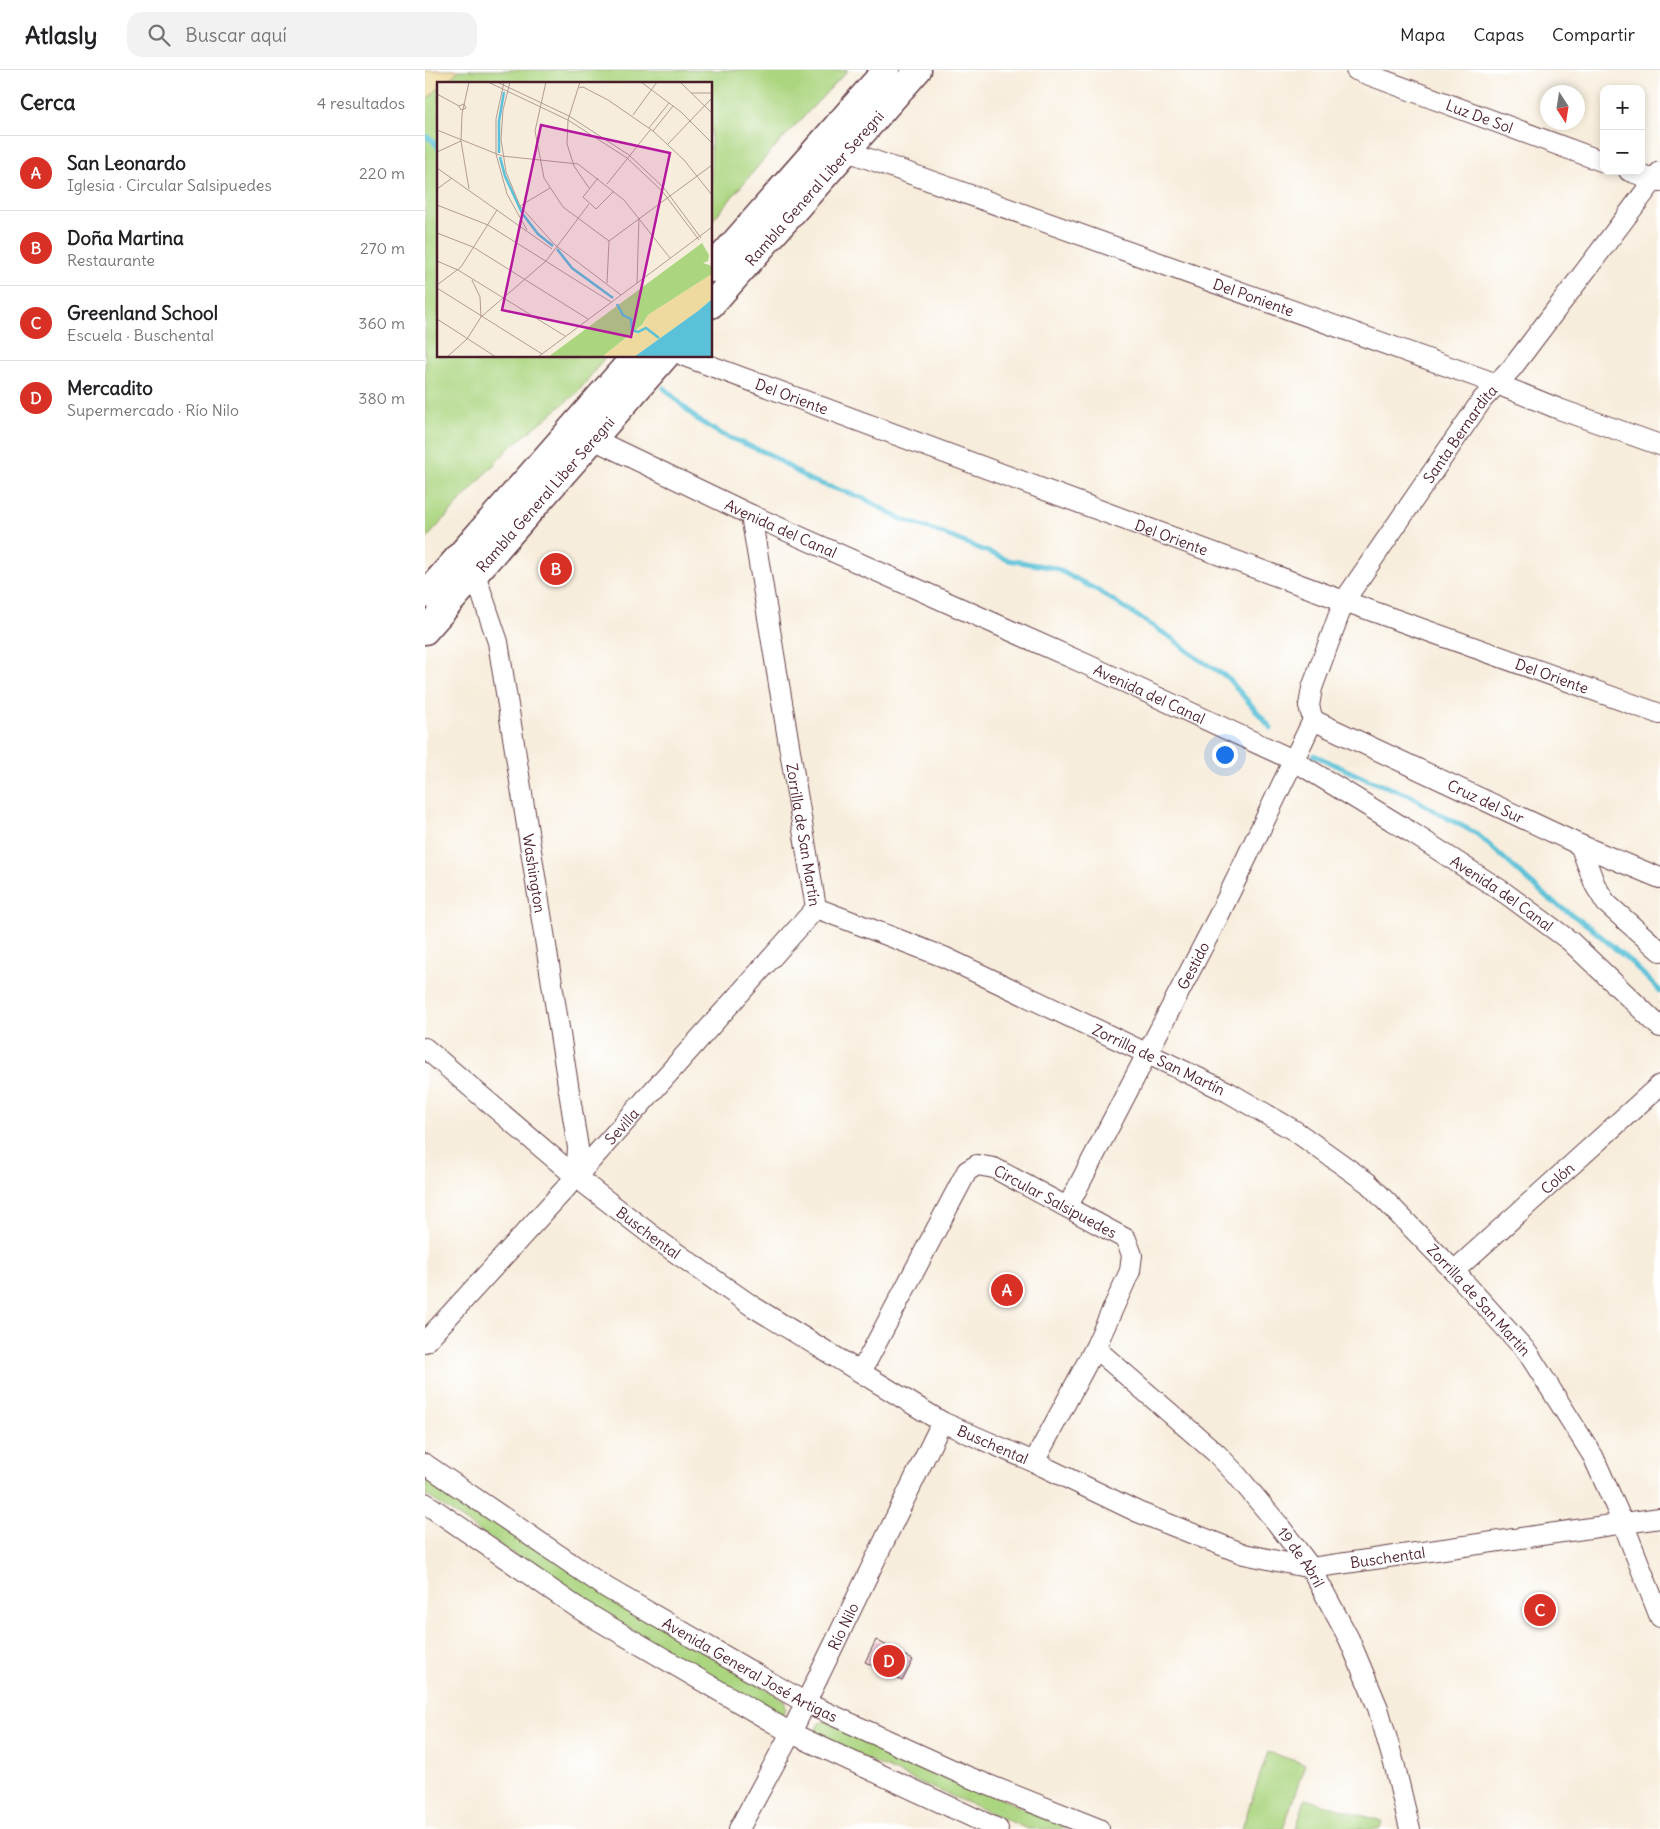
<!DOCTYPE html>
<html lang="es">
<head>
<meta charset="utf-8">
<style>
	body { margin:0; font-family:Delius,sans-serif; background:#f2f2f2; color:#202124 }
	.controls { position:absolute; right:15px; top:15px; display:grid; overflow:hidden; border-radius:10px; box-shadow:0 2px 8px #0003 }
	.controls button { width:45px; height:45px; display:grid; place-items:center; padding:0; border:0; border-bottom:1px solid #e0e0e0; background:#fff; color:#202124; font:25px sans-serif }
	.compass { position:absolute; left:1115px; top:15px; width:45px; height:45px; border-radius:50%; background:#fff; box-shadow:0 2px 8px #0003; rotate:168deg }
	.you { position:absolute; left:799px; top:684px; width:18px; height:18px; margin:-12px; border:4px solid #fff; border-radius:50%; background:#1a73e8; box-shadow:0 0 0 8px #1a73e833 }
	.badge { display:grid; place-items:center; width:32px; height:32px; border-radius:50%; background:#d93025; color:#fff; font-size:16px; font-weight:700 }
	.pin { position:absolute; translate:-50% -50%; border:2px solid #fff; box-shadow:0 1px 5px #0006 }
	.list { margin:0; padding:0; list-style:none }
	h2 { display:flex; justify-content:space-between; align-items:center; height:65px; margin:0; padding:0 20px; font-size:21px }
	h2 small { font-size:16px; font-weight:400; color:#757577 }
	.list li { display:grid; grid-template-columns:32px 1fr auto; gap:15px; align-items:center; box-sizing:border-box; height:75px; padding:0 20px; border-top:1px solid #e0e0e0 }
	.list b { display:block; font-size:19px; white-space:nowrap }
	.list p { margin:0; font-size:16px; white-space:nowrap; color:#757577 }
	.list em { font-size:16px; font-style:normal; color:#757577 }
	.icon { flex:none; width:28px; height:28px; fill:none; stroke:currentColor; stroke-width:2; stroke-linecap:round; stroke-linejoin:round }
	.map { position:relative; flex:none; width:1235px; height:1759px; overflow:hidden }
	header { display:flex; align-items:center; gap:30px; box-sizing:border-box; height:70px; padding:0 25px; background:#fff; border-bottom:1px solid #e0e0e0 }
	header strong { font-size:24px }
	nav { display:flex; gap:28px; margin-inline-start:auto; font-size:18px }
	.search { width:350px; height:45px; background:#f2f2f2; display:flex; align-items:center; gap:12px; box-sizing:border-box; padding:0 18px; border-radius:15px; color:#757577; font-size:19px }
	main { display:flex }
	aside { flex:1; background:#fff }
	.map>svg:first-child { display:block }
</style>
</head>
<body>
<header>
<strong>Atlasly</strong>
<div class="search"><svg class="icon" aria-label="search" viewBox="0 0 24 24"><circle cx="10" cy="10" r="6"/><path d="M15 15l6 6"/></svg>Buscar aquí</div>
<nav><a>Mapa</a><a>Capas</a><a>Compartir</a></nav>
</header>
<main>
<aside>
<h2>Cerca<small>4 resultados</small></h2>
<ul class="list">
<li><span class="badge">A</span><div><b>San Leonardo</b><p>Iglesia · Circular Salsipuedes</p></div><em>220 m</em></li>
<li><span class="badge">B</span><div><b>Doña Martina</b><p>Restaurante</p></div><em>270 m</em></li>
<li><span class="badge">C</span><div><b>Greenland School</b><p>Escuela · Buschental</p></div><em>360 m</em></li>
<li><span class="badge">D</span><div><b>Mercadito</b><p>Supermercado · Río Nilo</p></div><em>380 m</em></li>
</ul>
</aside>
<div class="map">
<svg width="1235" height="1759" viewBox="0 0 1235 1759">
	<rect width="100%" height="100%" fill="#fff"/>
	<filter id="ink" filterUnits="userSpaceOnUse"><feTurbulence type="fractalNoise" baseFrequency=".02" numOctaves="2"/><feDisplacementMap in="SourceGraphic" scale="10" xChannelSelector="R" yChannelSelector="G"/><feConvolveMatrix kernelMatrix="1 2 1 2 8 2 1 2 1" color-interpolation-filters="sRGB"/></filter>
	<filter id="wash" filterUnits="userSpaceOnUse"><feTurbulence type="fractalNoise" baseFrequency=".0096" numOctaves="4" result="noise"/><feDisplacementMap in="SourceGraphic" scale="20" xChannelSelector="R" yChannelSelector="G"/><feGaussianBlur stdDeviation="1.12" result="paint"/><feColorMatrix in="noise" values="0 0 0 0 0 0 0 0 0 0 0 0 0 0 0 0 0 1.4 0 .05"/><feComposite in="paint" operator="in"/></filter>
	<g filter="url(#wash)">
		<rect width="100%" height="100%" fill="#f7eddc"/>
		<path fill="#acd580" stroke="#7b7a56" d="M34,0H423L346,81L286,152V14H19Z
			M14,18V286H181L153,322L83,379L0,470V31Z
			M0,1402L359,1630C361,1637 362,1641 356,1646L159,1532L0,1424Z
			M400,1651L645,1759H603L392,1668L390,1662L394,1653Z
			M843,1682L880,1694L858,1759H819L817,1758Z
			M880,1729L957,1751L955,1759H871Z"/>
		<path fill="#eeda9e" stroke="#9c7c64" d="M0,0H34L19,14H14V18L0,31Z"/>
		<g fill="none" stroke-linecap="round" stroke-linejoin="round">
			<path stroke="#5ac1d8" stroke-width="5" d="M0,66L7,70L14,78
				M239,318L273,350L296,364L344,384L385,410L438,428L476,449L506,459L583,490L630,498L672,520L748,569L769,586L802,607L846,658
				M889,685L941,709L984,725L1013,743L1052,764L1124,829L1165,857L1207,893L1235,921"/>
		</g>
		<g id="blocks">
			<path fill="#e7adc8" d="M451,1570L488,1590L477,1611L440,1592Z"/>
		</g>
	</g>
	<g filter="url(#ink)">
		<use href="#blocks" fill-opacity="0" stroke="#643e46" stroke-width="1"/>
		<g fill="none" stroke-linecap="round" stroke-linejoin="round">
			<g stroke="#643e46" stroke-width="22">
				<g id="minor">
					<path id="s1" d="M931,0L1179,92"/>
					<path id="s2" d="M422,81L1072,314L1134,339L1235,375"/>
					<path d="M1204,101L1235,112"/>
					<path id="s3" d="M259,286L919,531L1235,644"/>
					<path id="s4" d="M168,369L326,445L665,596L868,690L984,761L1080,823L1145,871L1235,957"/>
					<path id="s5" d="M326,445L391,838"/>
					<path id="s6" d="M50,504L73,572L153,1078L151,1107"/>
					<path id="s7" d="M888,650L884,636L887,618L919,531L1057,330L1087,298L1235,102"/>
					<path id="s8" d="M888,650L1155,775L1235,808"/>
					<path d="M1155,775L1170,815L1181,833L1235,881"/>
					<path id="s9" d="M391,838L519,887L803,1022L870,1061L943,1113L1029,1201L1103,1283L1168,1386L1198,1453L1235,1547"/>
					<path id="s10" d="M0,978L151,1107L237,1173L327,1236L517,1352L609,1392L713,1442L819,1484L886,1498L1235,1448"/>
					<path id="s11" d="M643,1136L793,847L888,650"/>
					<path id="s12" d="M1029,1201L1235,1015"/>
					<path id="s13" d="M0,1272L151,1107L391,838"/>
					<path id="s14" d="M670,1278L791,1383L810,1403L852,1453L886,1498L924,1569L953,1638L970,1697L985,1759"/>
					<path id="s15" d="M436,1302L542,1101L552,1095L569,1098L701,1169L707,1185L705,1201L670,1278L609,1392"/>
					<path id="s16" d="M0,1394L182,1518L381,1633L541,1706L674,1759"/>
					<path d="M0,1433L156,1540L366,1663L573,1759"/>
					<path id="s17" d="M314,1759L366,1663L517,1352"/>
				</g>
			</g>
			<g stroke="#643e46" stroke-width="29">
				<g id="major">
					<path d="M286,199L461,0"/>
					<path id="s18" d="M286,235L493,0"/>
					<path d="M0,525L210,286"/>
					<path id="s19" d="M0,561L241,286"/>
				</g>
			</g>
			<use href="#minor" stroke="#fff" stroke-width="20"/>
			<use href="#major" stroke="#fff" stroke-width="26"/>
		</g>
	</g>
	<g text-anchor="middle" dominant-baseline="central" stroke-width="4" stroke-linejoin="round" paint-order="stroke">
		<g font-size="15" fill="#4a1f2b" stroke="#fff">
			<text stroke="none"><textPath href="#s1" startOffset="132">Luz De Sol</textPath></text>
			<text stroke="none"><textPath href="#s18" startOffset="156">Rambla General Liber Seregni</textPath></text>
			<text stroke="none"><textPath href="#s2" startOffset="432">Del Poniente</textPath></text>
			<text stroke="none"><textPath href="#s3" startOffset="115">Del Oriente</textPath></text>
			<text stroke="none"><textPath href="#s7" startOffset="329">Santa Bernardita</textPath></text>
			<text stroke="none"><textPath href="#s19" startOffset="182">Rambla General Liber Seregni</textPath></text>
			<text stroke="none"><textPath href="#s4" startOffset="208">Avenida del Canal</textPath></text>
			<text stroke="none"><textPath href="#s3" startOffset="520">Del Oriente</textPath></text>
			<text stroke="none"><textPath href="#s3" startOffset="925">Del Oriente</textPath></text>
			<text stroke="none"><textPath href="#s4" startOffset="612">Avenida del Canal</textPath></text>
			<text stroke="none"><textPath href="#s8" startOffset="191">Cruz del Sur</textPath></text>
			<text stroke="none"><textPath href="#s5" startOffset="324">Zorrilla de San Martín</textPath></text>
			<text stroke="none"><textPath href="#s6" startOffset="306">Washington</textPath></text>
			<text stroke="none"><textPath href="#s4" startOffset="1018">Avenida del Canal</textPath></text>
			<text stroke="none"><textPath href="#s11" startOffset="271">Gestido</textPath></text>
			<text stroke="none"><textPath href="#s9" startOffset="375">Zorrilla de San Martín</textPath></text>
			<text stroke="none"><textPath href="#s13" startOffset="292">Sevilla</textPath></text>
			<text stroke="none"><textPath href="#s12" startOffset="139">Colón</textPath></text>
			<text stroke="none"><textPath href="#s15" startOffset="326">Circular Salsipuedes</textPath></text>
			<text stroke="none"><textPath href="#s10" startOffset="290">Buschental</textPath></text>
			<text stroke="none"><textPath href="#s9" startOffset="780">Zorrilla de San Martín</textPath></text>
			<text stroke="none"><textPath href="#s10" startOffset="695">Buschental</textPath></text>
			<text stroke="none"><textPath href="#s10" startOffset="1115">Buschental</textPath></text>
			<text stroke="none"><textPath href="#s14" startOffset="295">19 de Abril</textPath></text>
			<text stroke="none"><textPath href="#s17" startOffset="228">Río Nilo</textPath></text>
			<text stroke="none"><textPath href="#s16" startOffset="385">Avenida General José Artigas</textPath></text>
		</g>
	</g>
	<g transform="translate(12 12)">
		<rect width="275" height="275" fill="#f7eddc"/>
		<path d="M265,161L272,173L271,179L266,181L275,184V192L211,233L205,243L165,275H111Z" fill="#acd580"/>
		<path d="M275,192V217L261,229L197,275H165L205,244L211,233Z" fill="#eeda9e"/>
		<path d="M275,217V275H197L261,229Z" fill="#5ac1d8"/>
		<path fill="none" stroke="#5ac1d8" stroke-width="2.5" d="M62,71V39L67,10M63,75L68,94L85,131L101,152L116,164M120,167L135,186L176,216M180,222L186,233L194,237L195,248L201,250L209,246L222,256"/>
		<path fill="none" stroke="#b29b95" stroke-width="1" d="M51,0L131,38L190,76L225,109L262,158M60,0L132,34L192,73L227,106L264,156M67,0L59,37V72L70,112L90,148M73,0L66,28L64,57L69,90L83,124L118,163L184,213M109,0L98,49L107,96L126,125L172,159M143,0L131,38L130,62L137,84L152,106M204,0L244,30L275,61M243,0L275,31M142,6L146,5L171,18L216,49L247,78L275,113M254,11H275M0,12L22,24L24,28L29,26L27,22L22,24M196,33L220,0M212,46L232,21M0,48L65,74L141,82L187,118L233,176M216,49L236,24M231,62L275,16M0,70L24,59M0,86L115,167M161,96L146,115L159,127L177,109M170,102L214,47M0,107L15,96M32,107L24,59L25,32L32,0M0,123L51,143L174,220M83,124L113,106M0,151L36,165L151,237M172,159L275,83M0,179L21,188L128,254M35,198L43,215L44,235M170,201L172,159M200,201L202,136M0,203L24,185L60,128M0,206L105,272M0,237L59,275M10,275L30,257L44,235L109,179L152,122M101,275L275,145"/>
		<path fill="#b5179e" fill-opacity="0.15" stroke="#b5179e" stroke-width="2.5" d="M104,43L233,71L194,255L65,228Z"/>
		<rect width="275" height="275" fill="none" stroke="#4a1f2b" stroke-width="2.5"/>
	</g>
</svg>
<div class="controls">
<button>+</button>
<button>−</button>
</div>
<svg class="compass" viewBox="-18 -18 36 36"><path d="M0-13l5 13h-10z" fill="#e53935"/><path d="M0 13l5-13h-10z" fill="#757577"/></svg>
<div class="you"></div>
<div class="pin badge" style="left:582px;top:1220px">A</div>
<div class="pin badge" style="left:131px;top:499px">B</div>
<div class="pin badge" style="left:1115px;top:1540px">C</div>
<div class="pin badge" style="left:464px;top:1591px">D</div>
</div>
</main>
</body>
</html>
